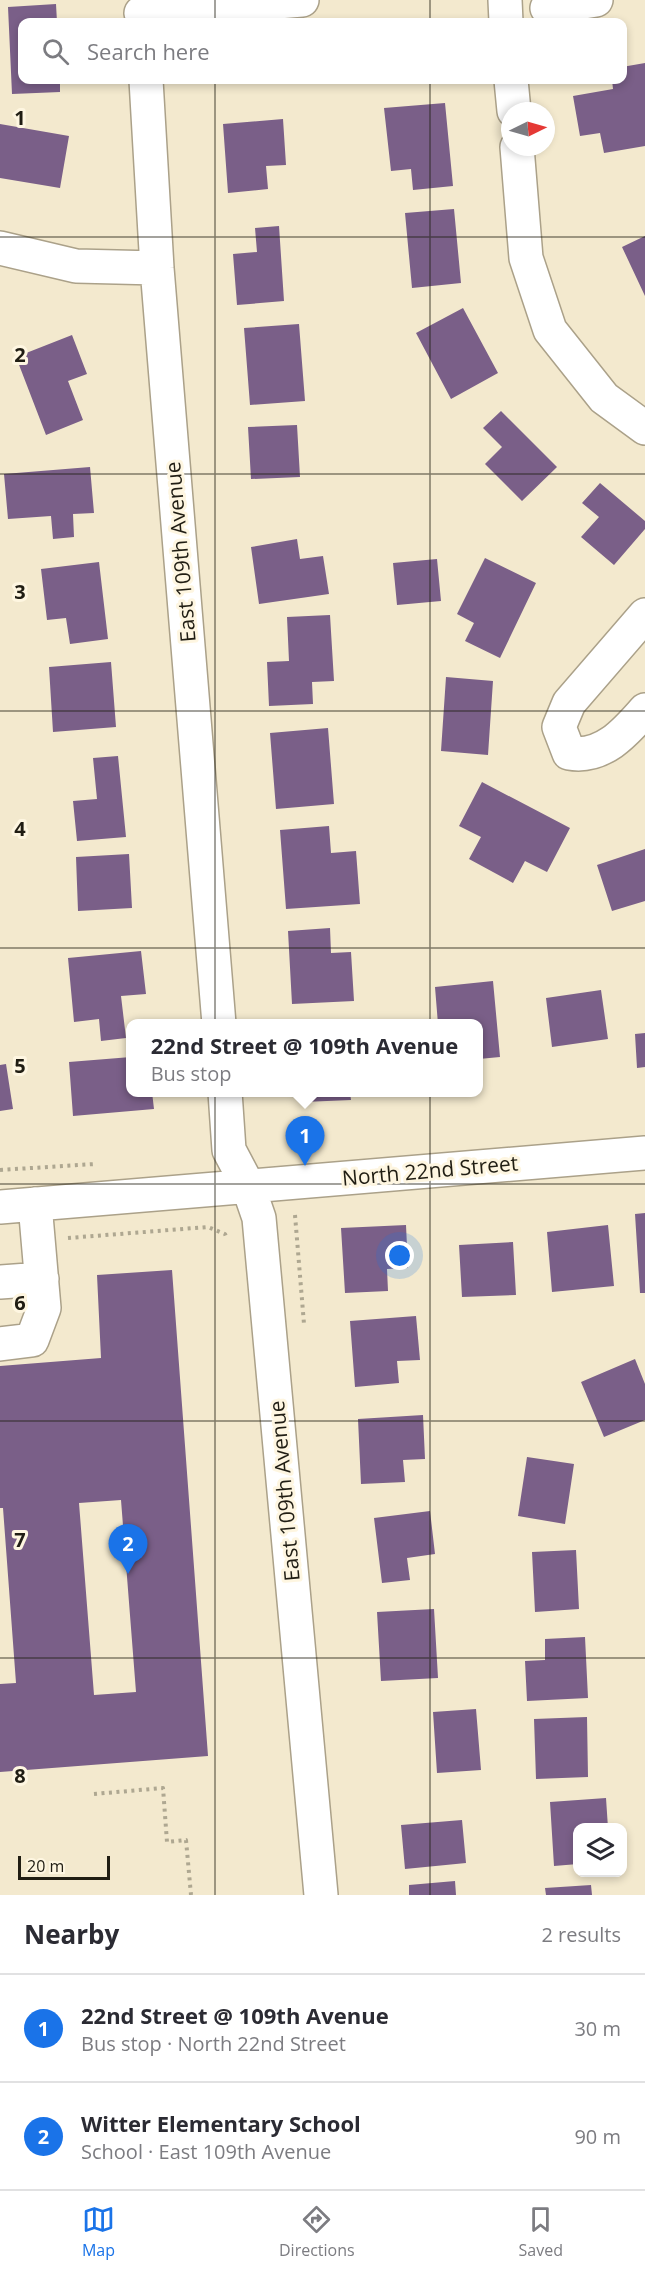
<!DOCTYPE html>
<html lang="en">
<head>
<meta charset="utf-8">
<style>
	body { margin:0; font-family:"Open Sans",sans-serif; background:#f7f7f7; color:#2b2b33 }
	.controls { position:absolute; right:18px; bottom:18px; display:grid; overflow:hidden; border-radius:12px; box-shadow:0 3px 9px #0003 }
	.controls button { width:54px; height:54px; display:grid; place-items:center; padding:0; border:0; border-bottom:2px solid #e1e1e2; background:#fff; color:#2b2b33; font:30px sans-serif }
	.compass { position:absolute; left:501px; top:102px; width:54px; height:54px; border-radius:50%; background:#fff; box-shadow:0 3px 9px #0003; rotate:85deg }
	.scale { position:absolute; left:18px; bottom:15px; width:92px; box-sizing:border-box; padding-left:6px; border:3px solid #201d13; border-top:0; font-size:16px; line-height:21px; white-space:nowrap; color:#201d13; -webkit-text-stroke:4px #fef6e1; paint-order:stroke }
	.you { position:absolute; left:400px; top:1256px; width:21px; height:21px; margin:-15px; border:4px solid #fff; border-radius:50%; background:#1a73e8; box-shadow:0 0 0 9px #1a73e833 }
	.badge { display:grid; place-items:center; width:39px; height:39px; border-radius:50%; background:#1a73e8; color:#fff; font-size:20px; font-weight:700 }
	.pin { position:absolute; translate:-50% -50px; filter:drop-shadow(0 2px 3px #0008) }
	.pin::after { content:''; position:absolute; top:32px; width:21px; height:18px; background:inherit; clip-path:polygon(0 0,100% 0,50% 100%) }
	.popup { position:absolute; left:126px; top:1019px; width:357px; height:78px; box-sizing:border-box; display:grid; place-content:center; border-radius:12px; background:#fff; filter:drop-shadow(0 2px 4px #0005); font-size:20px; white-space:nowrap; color:#7c7c81 }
	.popup b { font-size:22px; color:#2b2b33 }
	.popup::after { content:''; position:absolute; left:50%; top:100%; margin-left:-12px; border:12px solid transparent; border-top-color:#fff }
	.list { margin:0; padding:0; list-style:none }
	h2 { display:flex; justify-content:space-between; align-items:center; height:78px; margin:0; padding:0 24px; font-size:26px }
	h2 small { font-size:20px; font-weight:400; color:#7c7c81 }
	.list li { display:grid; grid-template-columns:39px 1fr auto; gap:18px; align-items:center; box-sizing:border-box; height:108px; padding:0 24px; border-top:2px solid #e1e1e2 }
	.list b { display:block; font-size:22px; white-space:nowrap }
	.list p { margin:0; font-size:20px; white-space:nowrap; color:#7c7c81 }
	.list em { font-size:20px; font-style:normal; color:#7c7c81 }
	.icon { flex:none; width:33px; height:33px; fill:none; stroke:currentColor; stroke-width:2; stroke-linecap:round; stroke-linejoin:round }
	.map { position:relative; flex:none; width:645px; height:1895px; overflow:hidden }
	.search { position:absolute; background:#fff; box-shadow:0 3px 9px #0003; left:18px; right:18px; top:18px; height:66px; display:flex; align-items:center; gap:15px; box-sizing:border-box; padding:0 21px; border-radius:12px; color:#7c7c81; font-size:22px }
	.sheet { height:294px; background:#fff }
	nav { display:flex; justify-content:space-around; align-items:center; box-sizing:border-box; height:84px; border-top:2px solid #e1e1e2; background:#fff; font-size:16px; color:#7c7c81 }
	nav a { display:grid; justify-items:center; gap:3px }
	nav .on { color:#1a73e8 }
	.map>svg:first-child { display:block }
</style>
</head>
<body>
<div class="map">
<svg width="645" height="1895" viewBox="0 0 645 1895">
	<rect width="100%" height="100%" fill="#f3e9ce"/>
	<path fill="#7a5f88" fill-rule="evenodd" d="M56,4L57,22H22V80H60V92L12,94L8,7Z
		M645,63V146L604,153L600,133L580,136L573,96L613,89L612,80H622V67Z
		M445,103L453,186L413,190L411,169L391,171L384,108Z
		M283,119L286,165L266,166L268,189L228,193L223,124Z
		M0,124L69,136L60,188L0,178Z
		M454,209L461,283L412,288L405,213Z
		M279,226L284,301L237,305L233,254L257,252L255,228Z
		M645,236V296L622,247Z
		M463,308L498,373L451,399L416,333Z
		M299,324L305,401L250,405L244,328Z
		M72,335L87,374L68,381L83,420L46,435L16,357Z
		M501,411L557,467L522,501L485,464L502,447L483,428Z
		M297,425L300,477L251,479L248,427Z
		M90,467L94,513L73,514L74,537L53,539L51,516L8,519L4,474Z
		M600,483L645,521V529L614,565L581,537L599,517L582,503Z
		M297,539L300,559L323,556L329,594L259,604L251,547Z
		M485,558L536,583L500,658L465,641L474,623L457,614Z
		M437,559L441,601L397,605L393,563Z
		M99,562L108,639L70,644L66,618L47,620L41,569Z
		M330,615L334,681L312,682L313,704L269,706L267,662L289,661L287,617Z
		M111,662L116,727L53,732L49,667Z
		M446,677L493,681L488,755L441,751Z
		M328,728L334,804L276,809L270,733Z
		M118,756L126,837L77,841L73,801L97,799L93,758Z
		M482,782L570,828L547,872L525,861L513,883L469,859L481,837L459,826Z
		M329,826L331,853L356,851L360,904L286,909L280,830Z
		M645,849V901L612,911L597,865Z
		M129,854L132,908L78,911L76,857Z
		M330,928L331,953L351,952L354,1001L292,1004L288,931Z
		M141,951L146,994L121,996L126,1038L101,1041L99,1019L74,1022L68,958Z
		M493,981L500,1057L479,1059V1024H438L435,987Z
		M601,990L608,1039L552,1047L546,998Z
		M645,1033V1067L637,1068L635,1034Z
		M131,1057V1092H152L154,1109L73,1116L69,1062Z
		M6,1064L13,1109L0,1111V1065Z
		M302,1092H350L351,1100L303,1102Z
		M645,1213V1293H640L635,1214Z
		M406,1225L408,1268L387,1269L388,1291L345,1293L341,1228Z
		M608,1225L614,1286L552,1292L547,1232Z
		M513,1242L516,1295L462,1297L459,1245Z
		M172,1270L208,1756L0,1772V1684L16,1683L3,1508H0V1366L101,1358L97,1275ZM121,1500L136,1692L94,1695L79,1503Z
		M416,1316L420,1360L397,1361L399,1383L355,1387L350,1321Z
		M635,1359L645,1384V1420L604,1437L581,1382Z
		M423,1415L425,1459L403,1460L405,1482L361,1484L358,1419Z
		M527,1457L574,1464L565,1524L518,1516Z
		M430,1511L435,1554L407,1558L410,1580L382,1583L374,1518Z
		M576,1550L579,1609L535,1612L532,1552Z
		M434,1609L438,1678L381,1681L377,1612Z
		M585,1637L588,1698L527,1701L525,1661L545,1660V1639Z
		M476,1709L481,1770L437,1773L433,1712Z
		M587,1717L588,1777L536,1779L534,1719Z
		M606,1798L608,1828H578V1864L554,1866L550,1802Z
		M462,1820L466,1863L405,1869L401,1825Z
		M455,1881L456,1895H409V1885Z
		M591,1885L592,1895H546L545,1888Z"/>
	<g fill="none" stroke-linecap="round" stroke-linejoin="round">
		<g stroke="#aba189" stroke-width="36">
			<path id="minor" d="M505,0L506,22
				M547,8L596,0
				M141,13L302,0
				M146,80L157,268L219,1024
				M511,80L514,111
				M517,147L526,258L550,330L604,398L645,428
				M0,248L76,266L157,268
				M645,615L569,703L559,727L569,753C602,759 625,733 645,710
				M225,1092L229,1150L248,1186L259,1218L321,1895
				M0,1207L645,1153
				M0,1282L42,1279
				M0,1344L32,1340L44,1308L35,1204"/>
		</g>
		<path stroke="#aea791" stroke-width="4" stroke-dasharray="3 4.5" stroke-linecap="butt" d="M0,1170L95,1164
			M295,1215L304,1324
			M68,1238L208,1227L225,1234L227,1239
			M94,1794L163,1788L167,1842L186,1840L191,1895"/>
		<use href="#minor" stroke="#fff" stroke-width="33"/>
	</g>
	<path fill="none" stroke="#201d13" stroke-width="1.5" stroke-opacity="0.55" d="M215,0V22M430,0V22M215,80V1895M430,80V1895M0,237H645M0,474H645M0,711H645M0,948H645M0,1184H645M0,1421H645M0,1658H645"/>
	<g text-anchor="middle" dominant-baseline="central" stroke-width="6" stroke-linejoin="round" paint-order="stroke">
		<g font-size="21" fill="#201d13" stroke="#fef6e1">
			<text transform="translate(180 552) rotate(-95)">East 109th Avenue</text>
			<text transform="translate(430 1170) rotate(-5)">North 22nd Street</text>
			<text transform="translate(284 1491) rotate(-95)">East 109th Avenue</text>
		</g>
	</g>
	<g font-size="20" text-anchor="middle" font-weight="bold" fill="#201d13" stroke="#fef6e1" stroke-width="6" stroke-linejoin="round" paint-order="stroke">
		<text x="20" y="125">1</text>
		<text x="20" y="362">2</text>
		<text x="20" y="599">3</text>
		<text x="20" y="836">4</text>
		<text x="20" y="1073">5</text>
		<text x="20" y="1310">6</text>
		<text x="20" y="1547">7</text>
		<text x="20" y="1783">8</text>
	</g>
</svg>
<div class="controls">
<button><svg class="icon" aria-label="layers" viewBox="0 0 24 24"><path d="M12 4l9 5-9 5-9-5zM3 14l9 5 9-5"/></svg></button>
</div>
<svg class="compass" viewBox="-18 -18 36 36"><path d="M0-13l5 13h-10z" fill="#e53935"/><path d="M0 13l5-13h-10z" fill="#7c7c81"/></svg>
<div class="scale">20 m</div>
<div class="you"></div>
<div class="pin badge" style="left:305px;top:1166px">1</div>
<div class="popup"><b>22nd Street @ 109th Avenue</b>Bus stop</div>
<div class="pin badge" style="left:128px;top:1574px">2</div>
<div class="search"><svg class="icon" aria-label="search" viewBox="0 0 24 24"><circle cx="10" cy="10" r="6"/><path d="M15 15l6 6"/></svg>Search here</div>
</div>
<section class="sheet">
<h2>Nearby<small>2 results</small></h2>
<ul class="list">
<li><span class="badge">1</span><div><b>22nd Street @ 109th Avenue</b><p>Bus stop · North 22nd Street</p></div><em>30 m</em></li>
<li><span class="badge">2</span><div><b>Witter Elementary School</b><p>School · East 109th Avenue</p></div><em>90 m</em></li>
</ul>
</section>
<nav>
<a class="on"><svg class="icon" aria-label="map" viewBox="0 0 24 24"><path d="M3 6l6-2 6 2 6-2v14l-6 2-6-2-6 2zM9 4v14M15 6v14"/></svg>Map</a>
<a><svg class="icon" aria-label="directions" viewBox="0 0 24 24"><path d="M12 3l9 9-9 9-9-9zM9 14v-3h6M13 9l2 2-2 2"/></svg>Directions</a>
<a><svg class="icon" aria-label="saved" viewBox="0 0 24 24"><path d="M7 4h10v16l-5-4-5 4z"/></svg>Saved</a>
</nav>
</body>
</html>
